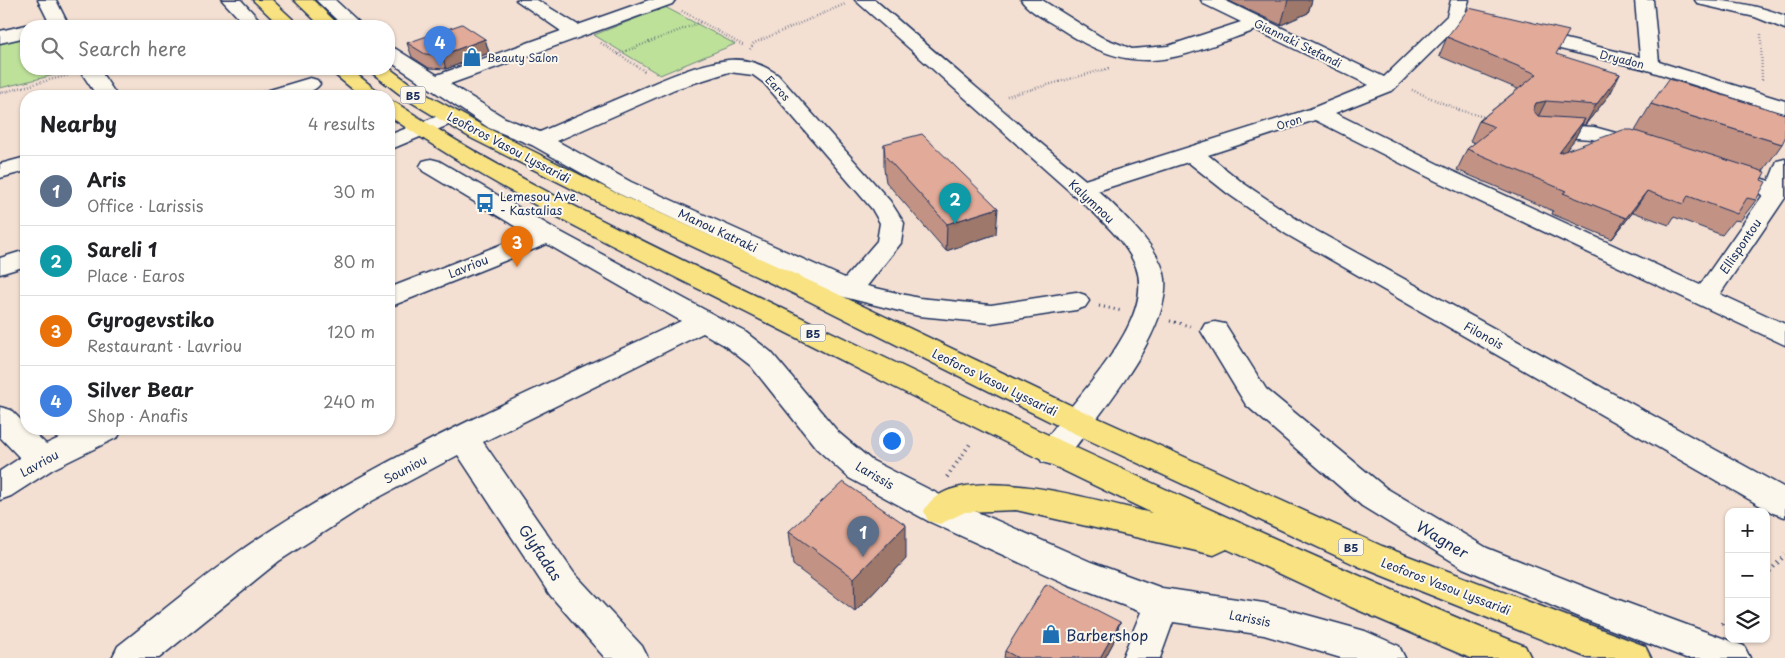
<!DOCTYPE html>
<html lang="en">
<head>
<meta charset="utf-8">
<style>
	body { margin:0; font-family:"Playpen Sans",sans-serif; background:#f6f6f6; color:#202124 }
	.controls { position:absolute; right:15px; bottom:15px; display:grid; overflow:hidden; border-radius:10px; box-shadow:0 1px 4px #0004 }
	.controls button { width:45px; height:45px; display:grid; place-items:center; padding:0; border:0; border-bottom:1px solid #e0e0e0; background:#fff; color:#202124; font:25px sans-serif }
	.you { position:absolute; left:891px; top:440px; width:18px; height:18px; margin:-12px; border:4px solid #fff; border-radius:50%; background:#1a73e8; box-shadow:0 0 0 8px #1a73e833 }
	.badge { display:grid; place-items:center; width:32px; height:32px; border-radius:50%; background:#111827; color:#fff; font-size:16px; font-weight:700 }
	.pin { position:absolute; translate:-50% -41px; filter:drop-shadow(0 1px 2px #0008) }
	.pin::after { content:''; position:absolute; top:26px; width:18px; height:15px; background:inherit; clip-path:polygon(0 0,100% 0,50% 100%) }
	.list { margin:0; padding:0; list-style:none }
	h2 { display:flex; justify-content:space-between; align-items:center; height:65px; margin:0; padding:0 20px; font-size:21px }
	h2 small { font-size:16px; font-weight:400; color:#757577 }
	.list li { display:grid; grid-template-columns:32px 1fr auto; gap:15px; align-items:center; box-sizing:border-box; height:70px; padding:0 20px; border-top:1px solid #e0e0e0 }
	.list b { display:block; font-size:19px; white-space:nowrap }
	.list p { margin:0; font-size:16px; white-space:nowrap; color:#757577 }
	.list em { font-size:16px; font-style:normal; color:#757577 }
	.icon { flex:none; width:28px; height:28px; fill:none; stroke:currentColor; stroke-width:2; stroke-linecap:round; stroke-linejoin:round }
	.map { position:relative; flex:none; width:1785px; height:658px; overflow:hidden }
	.search { position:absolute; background:#fff; box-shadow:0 1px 4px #0004; left:20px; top:20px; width:375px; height:55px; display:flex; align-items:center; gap:12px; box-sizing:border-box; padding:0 18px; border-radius:20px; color:#757577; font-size:19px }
	.panel { position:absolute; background:#fff; box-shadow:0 1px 4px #0004; left:20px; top:90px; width:375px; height:345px; border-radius:20px }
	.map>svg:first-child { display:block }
</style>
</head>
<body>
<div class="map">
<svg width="1785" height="658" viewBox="0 0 1785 658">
	<rect width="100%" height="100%" fill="#f4e0d3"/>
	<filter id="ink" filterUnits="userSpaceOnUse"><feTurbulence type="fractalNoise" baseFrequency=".02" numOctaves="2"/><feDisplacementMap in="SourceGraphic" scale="10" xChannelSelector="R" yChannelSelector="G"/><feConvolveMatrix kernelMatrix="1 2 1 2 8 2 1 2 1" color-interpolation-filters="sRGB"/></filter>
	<g filter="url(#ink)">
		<path fill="#bee19a" stroke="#6c887c" d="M665,7L735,44L660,75L594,35Z
			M26,36V69H65L67,72L0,88V42Z"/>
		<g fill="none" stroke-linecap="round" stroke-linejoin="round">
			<g stroke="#1b2f5e" stroke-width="3">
				<path id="street" d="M38,0H56L69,26H51Z
					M222,0H241L265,26H246Z
					M316,0H335L363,26H343Z
					M516,0H537L578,25L649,0H675L672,4L450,84L505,118L540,132C572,118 605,104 638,90C666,78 697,64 728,60C746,58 764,65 778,75L890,201L904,223L901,243L867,286L919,298L991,305L1076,292L1085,295L1089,301L1085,307L1076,310L991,323L919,316L840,296L615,192L532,145L489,128L389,61V47L396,49L437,75L561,31ZM729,72L753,75L764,83L872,209L880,223L877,241L845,278L631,182L557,141L675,89Z
					M1021,0H1042L1101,37L1132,49L1168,46L1241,22L1204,4L1201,0H1224L1384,77L1447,16L1451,0H1469L1462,22L1393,90L1335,113L1452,171L1700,285L1763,195L1719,180L1716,175L1719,170L1727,168L1769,181L1777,161L1785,159V198L1720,294L1785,324V345L1436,181L1315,120L1208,155L1243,183L1304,224L1785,488V517L1773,513L1286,234L1227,193L1188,162L1088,194L1080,196L1072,194L1068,189L1072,184L1310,109L1369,85L1256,30C1176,58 1139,81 1061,29C1049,21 1029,12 1021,0Z
					M1635,0H1653L1659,62L1785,101V114L1644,69L1518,39L1516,35L1518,31L1525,29L1640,57Z
					M1695,0C1727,0 1755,4 1785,16V29L1755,17L1698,4Z
					M26,25L29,26H26V37L0,43V31Z
					M79,69H99L117,96H97Z
					M310,78L317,80L320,84C311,98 275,97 260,96L263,92Z
					M451,111L458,113L462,117L458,121L389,150V135Z
					M1541,124L1594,127L1649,142L1652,147L1649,152L1641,154L1592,139L1533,135L1530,130L1533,125Z
					M26,157V171L0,178V164Z
					M431,159L439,161L557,230L744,331L771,352L839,433L871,460L952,501L1091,562L1162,588L1264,603L1365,631L1399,646L1405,658H1341L1264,635L1173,622L1160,658H1122L1141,612L1067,584L928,521L849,478L817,449L751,366L724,345L703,333L483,442L574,573L642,646L648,658H605L550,595L458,455L372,501L279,561L159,658H112L118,646C163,611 208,572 256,540C388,452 538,389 681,321L547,244L389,307V288L528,234L423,171L420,166L423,161Z
					M26,250V266L0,274V258Z
					M1215,322L1225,324L1266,389L1386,488L1487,548L1600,593L1744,646L1750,658H1686L1576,616L1463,568L1362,506L1246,405L1201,331L1205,324Z
					M0,407L11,410L26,425V429H30L46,444L79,429H122L118,437L53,469L11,496L0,500V471L20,458L0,437Z"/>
			</g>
			<g stroke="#1b2f5e" stroke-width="3">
				<path id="secondary" d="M855,0H875C929,47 984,94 1038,141C1070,168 1104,193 1132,224C1145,238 1163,259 1165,279C1170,334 1096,418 1064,462L1053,465L1042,462L1037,453C1063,406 1158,326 1136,267C1128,246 1110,229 1094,213Z"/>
			</g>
			<g stroke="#1b2f5e" stroke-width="3">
				<path id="primary" d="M253,0H272L300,26H280Z
					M294,0H313L340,26H321Z
					M389,68L420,91L487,128L614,192L825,288L1087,413L1382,546L1645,646L1651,658H1588L1358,566L1065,429L807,300L598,202L471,138L406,99L367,69Z
					M328,69H350L384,96H361Z
					M389,101L396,103C534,193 683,260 831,332C1060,442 1290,549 1525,646L1531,658H1470L1351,607L1227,549L1214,555L1016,510L965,512L940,524L928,521L924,511C952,455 1103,503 1152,513C1014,448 878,379 741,310C621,250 500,192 389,116Z"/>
			</g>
			<path stroke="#1b2f5e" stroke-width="2.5" stroke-dasharray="0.5 2.5" stroke-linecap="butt" d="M682,11L744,46
				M1761,34L1762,81
				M601,43L646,72
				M750,49L754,43L845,4
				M618,54L701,22
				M1412,90L1459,110L1488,118
				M0,93L69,75
				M1007,96L1110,68"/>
			<path stroke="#1b2f5e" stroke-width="3" stroke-dasharray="1 4" stroke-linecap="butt" d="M1099,306L1122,311
				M1170,321L1190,326"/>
			<path stroke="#1b2f5e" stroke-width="4" stroke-dasharray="1 4.5" stroke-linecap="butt" d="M947,477L972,441
				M1766,575L1785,555
				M1722,624L1729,617"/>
			<use href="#street" fill="#fbf7ec" fill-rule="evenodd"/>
			<use href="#secondary" fill="#fbf7ec" fill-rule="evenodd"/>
			<use href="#primary" fill="#f8e281" fill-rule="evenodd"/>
		</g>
		<path fill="#c29384" stroke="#1b2f5e" d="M1227,0H1312L1308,13L1281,25Z
			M1447,37L1620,74L1610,94L1585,125H1582L1574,140L1565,151L1635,131L1651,104L1782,144L1763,171L1761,180L1756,200L1740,221L1734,220L1722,235L1674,217L1669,225L1633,212L1612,239L1552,214L1553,211L1457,170L1467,149L1475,143L1470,141L1479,121L1518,89L1439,56Z
			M485,39L489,53L446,69L429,68L412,57L407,43Z
			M884,144L996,234L946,251L886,182L884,169Z
			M789,531L906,559L855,612L793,565Z
			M1120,622L1113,643L1105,658H1004L1005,651Z"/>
		<path fill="#9e786b" stroke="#1b2f5e" d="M1288,0H1312L1308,13L1281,25Z
			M485,39L489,53L446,69L442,55Z
			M1620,74L1610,94L1585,125L1596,105Z
			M1546,101L1536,121L1526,123L1536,103Z
			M1585,119L1574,140L1548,174L1559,153Z
			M1647,191L1633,212L1612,239L1626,218Z
			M998,208L996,234L946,251L947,224Z
			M906,525V559L855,612L854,578Z
			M1120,622L1113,643L1105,658H1100Z"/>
		<path fill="#e2ab99" stroke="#1b2f5e" d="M1469,8L1569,31L1556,54L1620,74L1596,105L1546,101L1536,103L1533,110L1538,116L1585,119L1559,153L1623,130H1632L1765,172L1761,180L1766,182L1756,200L1747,198L1737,214L1688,196L1683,204L1647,191L1626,218L1563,193L1566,191L1467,149L1495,127L1479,121L1537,74L1447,37Z
			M462,24L485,39L442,55L425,54L407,43Z
			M1669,79L1785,114V138L1782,144L1651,104Z
			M922,134L998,208L947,224L885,156L884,144Z
			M843,482L906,525L854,578L789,531Z
			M1046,584L1120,622L1100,658H1018L1005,651Z"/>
	</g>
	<defs>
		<g id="shop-bare" transform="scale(1.5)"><path d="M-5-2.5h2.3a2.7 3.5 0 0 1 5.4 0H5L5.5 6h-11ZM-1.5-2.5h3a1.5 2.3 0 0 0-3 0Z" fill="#1f6fb2" stroke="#fbf7ec" stroke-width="2.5" paint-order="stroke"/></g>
		<g id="bus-bare" transform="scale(1.5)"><path d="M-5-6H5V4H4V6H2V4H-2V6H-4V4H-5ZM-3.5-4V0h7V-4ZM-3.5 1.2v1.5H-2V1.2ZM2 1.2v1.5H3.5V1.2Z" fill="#1f6fb2" stroke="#fbf7ec" stroke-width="2.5" paint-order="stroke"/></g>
	</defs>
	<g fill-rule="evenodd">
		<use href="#shop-bare" x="472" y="57"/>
		<use href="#bus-bare" x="485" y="203"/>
		<use href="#shop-bare" x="1051" y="634"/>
	</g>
	<g text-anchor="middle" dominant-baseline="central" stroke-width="4" stroke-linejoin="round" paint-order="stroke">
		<g font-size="11" fill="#1b2f5e" stroke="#fbf7ec">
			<text transform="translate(1298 43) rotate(26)">Giannaki Stefandi</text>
			<text transform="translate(1622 59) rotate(14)">Dryadon</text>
			<text transform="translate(778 88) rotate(46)">Earos</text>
			<text transform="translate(1289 122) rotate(-18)">Oron</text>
		</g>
		<g font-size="11" fill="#1b2f5e" stroke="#fbf7ec" text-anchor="start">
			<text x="487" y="57">Beauty Salon</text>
		</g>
		<g fill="#fbf7ec" stroke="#5e6b89" stroke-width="1">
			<rect x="400.5" y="86.5" width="25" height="17" rx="4"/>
			<rect x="800.5" y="324.5" width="25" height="17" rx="4"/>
			<rect x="1338.5" y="538.5" width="25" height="17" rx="4"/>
		</g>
		<g font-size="11" font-weight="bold" fill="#1b2f5e">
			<text x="413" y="95">B5</text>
			<text x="813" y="333">B5</text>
			<text x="1351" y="547">B5</text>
		</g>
		<g font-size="12" fill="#1b2f5e" stroke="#fbf7ec">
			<text transform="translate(509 147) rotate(28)">Leoforos Vasou Lyssaridi</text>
			<text transform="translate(1092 201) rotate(43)">Kalymnou</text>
			<text transform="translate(718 230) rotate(25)">Manou Katraki</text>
			<text transform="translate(1740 246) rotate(-56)">Ellispontou</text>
			<text transform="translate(468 266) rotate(-22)">Lavriou</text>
			<text transform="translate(1484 335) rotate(29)">Filonois</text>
			<text transform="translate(995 382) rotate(26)">Leoforos Vasou Lyssaridi</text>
			<text transform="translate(39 463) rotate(-29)">Lavriou</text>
			<text transform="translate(405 469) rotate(-28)">Souniou</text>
			<text transform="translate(875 475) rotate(30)">Larissis</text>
			<text transform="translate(1446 586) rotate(21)">Leoforos Vasou Lyssaridi</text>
			<text transform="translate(1250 618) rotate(11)">Larissis</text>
		</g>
		<g font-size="12" fill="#1b2f5e" stroke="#fbf7ec" text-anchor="start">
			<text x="500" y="196">Lemesou Ave.<tspan x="500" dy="14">- Kastalias</tspan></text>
		</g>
		<g font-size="15" fill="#1b2f5e" stroke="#fbf7ec">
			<text transform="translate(1443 539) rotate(31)">Wagner</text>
			<text transform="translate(541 552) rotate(56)">Glyfadas</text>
		</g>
		<g font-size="15" fill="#1b2f5e" stroke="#fbf7ec" text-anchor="start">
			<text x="1066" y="634">Barbershop</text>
		</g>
	</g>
</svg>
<div class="controls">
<button>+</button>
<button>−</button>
<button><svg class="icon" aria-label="layers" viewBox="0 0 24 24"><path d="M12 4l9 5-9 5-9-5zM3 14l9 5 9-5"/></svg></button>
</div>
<div class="you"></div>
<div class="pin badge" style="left:863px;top:557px;background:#5c6f8a">1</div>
<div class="pin badge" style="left:955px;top:224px;background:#0f9aa8">2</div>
<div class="pin badge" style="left:517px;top:267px;background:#e8710a">3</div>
<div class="pin badge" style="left:440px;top:67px;background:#3f7fe0">4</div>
<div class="search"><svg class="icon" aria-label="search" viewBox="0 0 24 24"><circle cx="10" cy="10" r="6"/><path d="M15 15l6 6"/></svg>Search here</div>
<section class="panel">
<h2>Nearby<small>4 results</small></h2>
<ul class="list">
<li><span class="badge" style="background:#5c6f8a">1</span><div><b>Aris</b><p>Office · Larissis</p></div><em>30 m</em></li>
<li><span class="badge" style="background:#0f9aa8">2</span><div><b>Sareli 1</b><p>Place · Earos</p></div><em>80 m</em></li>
<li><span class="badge" style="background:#e8710a">3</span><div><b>Gyrogevstiko</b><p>Restaurant · Lavriou</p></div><em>120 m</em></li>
<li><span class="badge" style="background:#3f7fe0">4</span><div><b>Silver Bear</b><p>Shop · Anafis</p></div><em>240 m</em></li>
</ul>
</section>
</div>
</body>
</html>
